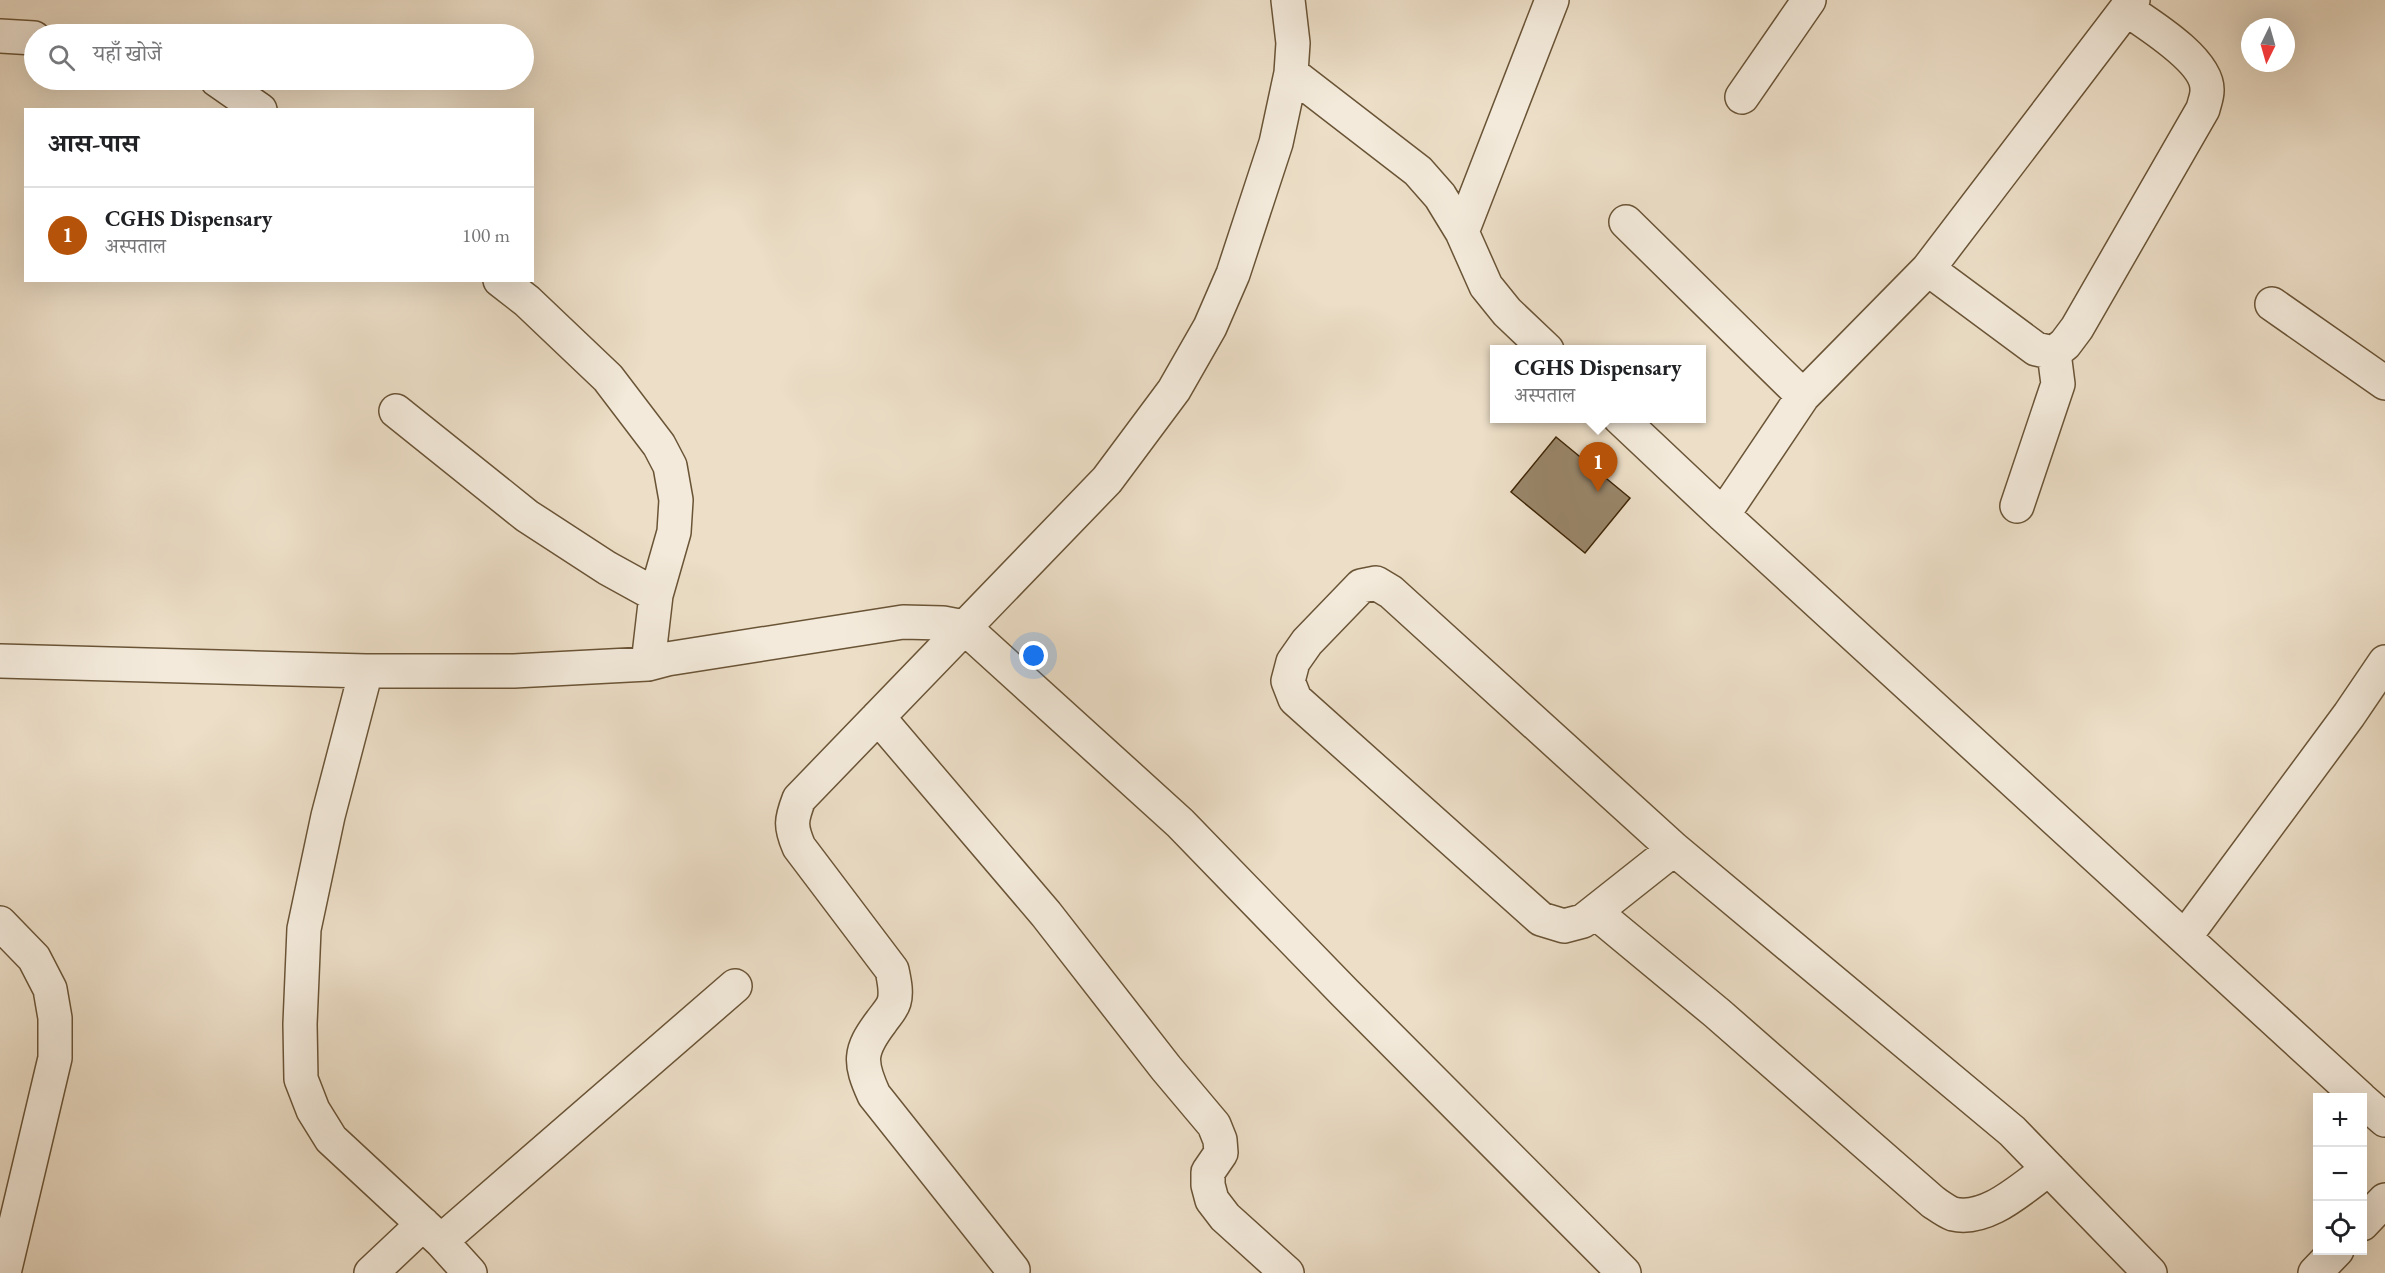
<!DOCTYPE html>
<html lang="hi">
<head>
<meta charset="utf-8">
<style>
	body { margin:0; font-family:"EB Garamond","Noto Serif Devanagari",serif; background:#f2f2f2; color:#202124 }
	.controls { position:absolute; right:18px; bottom:18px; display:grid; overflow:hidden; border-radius:0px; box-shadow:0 6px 24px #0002 }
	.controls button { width:54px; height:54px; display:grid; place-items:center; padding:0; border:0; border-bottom:2px solid #e0e0e0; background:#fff; color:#202124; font:30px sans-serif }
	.compass { position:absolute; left:2241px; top:18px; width:54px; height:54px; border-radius:50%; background:#fff; box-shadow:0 6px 24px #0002; rotate:185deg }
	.you { position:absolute; left:1034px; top:656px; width:21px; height:21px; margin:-15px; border:4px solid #fff; border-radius:50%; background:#1a73e8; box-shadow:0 0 0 9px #1a73e833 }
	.badge { display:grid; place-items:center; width:39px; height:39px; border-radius:50%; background:#b45309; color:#fff; font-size:20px; font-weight:700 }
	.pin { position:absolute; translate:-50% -50px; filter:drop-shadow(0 2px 3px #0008) }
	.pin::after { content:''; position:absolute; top:32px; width:21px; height:18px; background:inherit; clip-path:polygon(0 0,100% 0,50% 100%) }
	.popup { position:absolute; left:1490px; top:345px; width:216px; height:78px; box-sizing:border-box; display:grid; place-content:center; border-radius:0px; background:#fff; filter:drop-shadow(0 2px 4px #0005); font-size:20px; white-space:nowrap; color:#757577 }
	.popup b { font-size:22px; color:#202124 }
	.popup::after { content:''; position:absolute; left:50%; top:100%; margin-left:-12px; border:12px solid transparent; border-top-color:#fff }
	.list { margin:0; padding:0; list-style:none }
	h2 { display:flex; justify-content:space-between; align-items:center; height:78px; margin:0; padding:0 24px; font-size:26px }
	h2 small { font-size:20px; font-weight:400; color:#757577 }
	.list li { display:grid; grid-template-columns:39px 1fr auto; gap:18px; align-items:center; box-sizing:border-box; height:96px; padding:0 24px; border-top:2px solid #e0e0e0 }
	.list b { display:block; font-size:22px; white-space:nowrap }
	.list p { margin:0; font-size:20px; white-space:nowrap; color:#757577 }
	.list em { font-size:20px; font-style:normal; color:#757577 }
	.icon { flex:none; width:33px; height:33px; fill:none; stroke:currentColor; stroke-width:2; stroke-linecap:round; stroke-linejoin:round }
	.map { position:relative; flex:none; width:2385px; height:1273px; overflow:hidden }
	.search { position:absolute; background:#fff; box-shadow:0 6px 24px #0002; left:24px; top:24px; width:510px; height:66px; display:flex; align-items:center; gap:15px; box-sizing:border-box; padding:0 21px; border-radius:33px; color:#757577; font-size:22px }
	.panel { position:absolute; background:#fff; box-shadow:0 6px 24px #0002; left:24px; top:108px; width:510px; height:174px; border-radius:0px }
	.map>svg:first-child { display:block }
</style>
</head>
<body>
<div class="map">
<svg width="2385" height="1273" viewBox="0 0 2385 1273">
	<rect width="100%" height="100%" fill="#ecdec7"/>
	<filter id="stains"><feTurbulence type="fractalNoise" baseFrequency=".00333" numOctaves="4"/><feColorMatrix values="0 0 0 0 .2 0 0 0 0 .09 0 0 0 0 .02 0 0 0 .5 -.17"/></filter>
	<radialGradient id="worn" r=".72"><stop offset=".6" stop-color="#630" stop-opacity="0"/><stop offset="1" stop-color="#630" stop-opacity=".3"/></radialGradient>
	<path fill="#99866a" stroke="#3f2606" stroke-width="1.5" d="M1556,437L1630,498L1585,553L1511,492Z"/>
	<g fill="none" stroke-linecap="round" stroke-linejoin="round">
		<g stroke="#6a5436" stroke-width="36">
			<path id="street" d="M0,36L34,38
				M1291,73L1418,171L1440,196L1462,232L1486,286L1507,312L1547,350
				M217,80L260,110
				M1742,97L1809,0
				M1626,222L1803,396
				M1462,232L1552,0
				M1928,269L2036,349L2054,353L2065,344L2077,328L2203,109C2204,104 2207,97 2207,91C2209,61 2148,24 2126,9
				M500,280L527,301L608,378L659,445L670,466L676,500L674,532L656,595L648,664
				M2272,304L2385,383
				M396,411L527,516L607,568L656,595
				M1620,418L1723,515L2360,1098
				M2017,506L2058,384L2054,353
				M1723,515L1803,396L1928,269L2133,0
				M0,661L366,671H514L648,664L667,659L903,622L943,623L964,627L1180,823L1345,993L1624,1273
				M366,671L328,816L304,929L300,1024L301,1079L313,1110L331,1139L441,1241L470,1273
				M878,717L1046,914L1166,1068L1214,1125L1220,1140L1221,1153L1208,1172V1185L1212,1200L1225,1217L1287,1273
				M1674,849L1583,921L1564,926L1541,919L1295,699L1288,681L1293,662L1307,642L1361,586L1376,583L1391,592L1674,849L2012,1131L2150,1273
				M1595,912L1717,1013L1933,1202C1939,1206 1947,1212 1953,1214C1988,1222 2023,1187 2049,1169
				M0,923L34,958L50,989L55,1018V1058L4,1273
				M2185,937L2349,715L2385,662
				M2362,1100L2385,1120
				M2362,1224L2385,1200
				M441,1241L735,986
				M1013,1270L874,1095C859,1062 859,1051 881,1022C885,1016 892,1009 894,1002C897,992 894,980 892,970L799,847C790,826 791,820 799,799L1107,480L1174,390L1210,327L1233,274L1276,143L1291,73L1293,43L1288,0
				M371,1273L423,1224
				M2315,1273L2337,1250"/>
		</g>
		<use href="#street" stroke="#f3eadb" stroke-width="33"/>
	</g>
	<rect width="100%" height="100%" filter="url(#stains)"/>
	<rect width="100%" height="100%" fill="url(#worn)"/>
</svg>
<div class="controls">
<button>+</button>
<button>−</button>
<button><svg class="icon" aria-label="locate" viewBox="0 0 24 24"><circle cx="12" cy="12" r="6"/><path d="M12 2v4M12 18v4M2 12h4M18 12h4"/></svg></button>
</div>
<svg class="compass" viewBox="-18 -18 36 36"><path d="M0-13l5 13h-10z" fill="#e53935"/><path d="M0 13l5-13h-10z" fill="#757577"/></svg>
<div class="you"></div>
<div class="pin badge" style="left:1598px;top:492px">1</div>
<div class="popup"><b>CGHS Dispensary</b>अस्पताल</div>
<div class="search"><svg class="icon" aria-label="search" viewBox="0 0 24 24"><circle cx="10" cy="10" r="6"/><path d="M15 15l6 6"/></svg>यहाँ खोजें</div>
<section class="panel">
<h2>आस-पास<small></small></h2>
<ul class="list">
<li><span class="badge">1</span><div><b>CGHS Dispensary</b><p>अस्पताल</p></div><em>100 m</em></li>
</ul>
</section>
</div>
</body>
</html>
